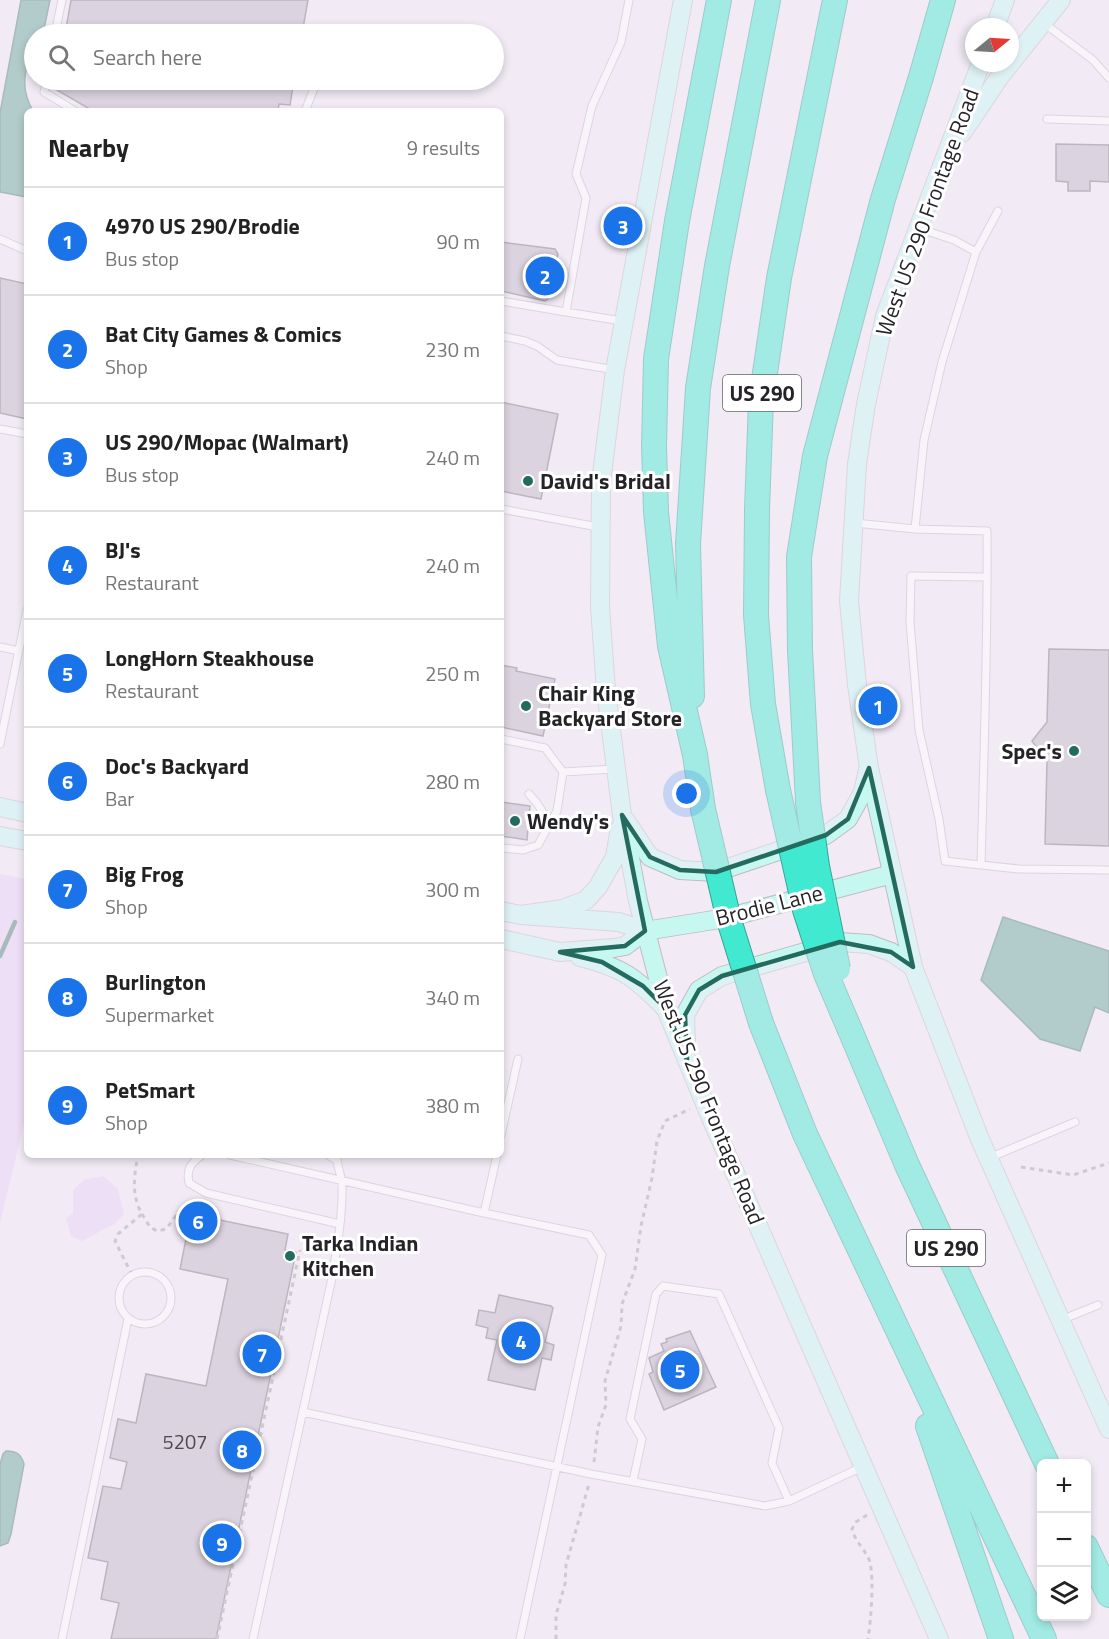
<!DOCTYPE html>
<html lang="en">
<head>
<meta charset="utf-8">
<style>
	body { margin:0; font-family:"Titillium Web",sans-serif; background:#f6f6f6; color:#222 }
	.controls { position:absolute; right:18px; bottom:18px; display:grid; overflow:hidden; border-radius:9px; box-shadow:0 3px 9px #0003 }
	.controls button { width:54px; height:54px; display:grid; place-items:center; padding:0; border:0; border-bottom:2px solid #e0e0e0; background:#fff; color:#222; font:30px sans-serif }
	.compass { position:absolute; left:965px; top:18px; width:54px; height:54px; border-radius:50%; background:#fff; box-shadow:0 3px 9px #0003; rotate:72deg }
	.you { position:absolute; left:687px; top:794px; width:21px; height:21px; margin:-15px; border:4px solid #fff; border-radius:50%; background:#1a73e8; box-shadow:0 0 0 9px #1a73e833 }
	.badge { display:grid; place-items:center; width:39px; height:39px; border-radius:50%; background:#1a73e8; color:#fff; font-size:20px; font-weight:700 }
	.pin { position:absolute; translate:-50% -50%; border:3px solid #fff; box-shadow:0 2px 6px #0006 }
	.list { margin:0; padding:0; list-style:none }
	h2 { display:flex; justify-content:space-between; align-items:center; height:78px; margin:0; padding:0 24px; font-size:26px }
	h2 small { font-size:20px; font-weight:400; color:#767676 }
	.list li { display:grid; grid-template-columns:39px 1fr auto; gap:18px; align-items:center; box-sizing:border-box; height:108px; padding:0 24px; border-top:2px solid #e0e0e0 }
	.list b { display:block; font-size:22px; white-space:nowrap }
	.list p { margin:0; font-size:20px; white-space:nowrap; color:#767676 }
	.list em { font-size:20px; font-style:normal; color:#767676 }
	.icon { flex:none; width:33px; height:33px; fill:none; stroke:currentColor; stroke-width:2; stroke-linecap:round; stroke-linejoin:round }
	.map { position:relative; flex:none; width:1109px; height:1639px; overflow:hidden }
	.search { position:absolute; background:#fff; box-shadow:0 3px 9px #0003; left:24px; top:24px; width:480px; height:66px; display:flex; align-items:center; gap:15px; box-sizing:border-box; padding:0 21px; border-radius:33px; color:#767676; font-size:22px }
	.panel { position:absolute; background:#fff; box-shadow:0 3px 9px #0003; left:24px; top:108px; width:480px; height:1050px; border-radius:9px }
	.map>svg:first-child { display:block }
</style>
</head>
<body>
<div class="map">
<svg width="1109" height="1639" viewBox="0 0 1109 1639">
	<rect width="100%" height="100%" fill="#f2ebf6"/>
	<path fill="#e6d0f4" d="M0,874L27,879V1111L0,1223Z
		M103,1176L118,1189L124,1214L114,1224L82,1241L71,1236L66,1218L73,1213V1190L84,1180Z"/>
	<path fill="#64a598" stroke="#517e76" stroke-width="1.5" d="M21,0H50L43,34H34V41H32C27,68 18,85 33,111H27V197L0,192V113Z
		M1003,917L1109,951V1013L1095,1007L1080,1051L1040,1039L981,980Z
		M6,1451C17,1451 21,1454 24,1464L11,1534L8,1543L0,1546V1464L3,1454Z"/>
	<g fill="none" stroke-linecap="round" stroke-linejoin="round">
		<path stroke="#517e76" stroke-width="4.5" d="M0,956L15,922"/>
	</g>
	<path fill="#beb7c3" stroke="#7d7781" stroke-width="1.5" d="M71,0H308L302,34H65Z
		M57,80H294L290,105L279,104L278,111H93L55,89Z
		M1056,144L1109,145V182L1090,181V191H1068V182L1056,181Z
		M501,242L555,249L558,254L549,298L545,301L501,291Z
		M0,278L27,284V419L0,413Z
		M501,402L558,414L541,499L501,491Z
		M1049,649L1109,650V846L1045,844L1047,761L1032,741L1047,722Z
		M501,665L517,668L516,671L555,679L543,736L501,727Z
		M501,802L530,806L527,840L501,836Z
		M191,1214L288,1234L285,1250L296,1252L216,1639H111L119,1603L101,1599L108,1562L88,1558L103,1486L121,1489L127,1462L110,1458L118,1419L136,1423L146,1374L206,1386L228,1279L180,1269Z
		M499,1295L551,1306L553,1308L545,1342L554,1345L551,1360L542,1358L535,1390L488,1380L497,1340L486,1338L488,1328L476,1325L479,1310L495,1313Z
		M690,1331L716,1387L664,1410L649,1374L653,1372L649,1358L664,1351L661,1344L667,1342L666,1339Z"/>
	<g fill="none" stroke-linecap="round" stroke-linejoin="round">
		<g stroke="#c1bbc6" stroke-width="9">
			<path id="lane" d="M1045,24L1093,60L1109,78
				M55,34L62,0
				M47,80L44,92L75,111
				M305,111L317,81
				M1047,119L1109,121
				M921,229L954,240L976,252L998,211
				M0,239L27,251
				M501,301L566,312
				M622,321L566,312L586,198L576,174L592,106L621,42L629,0
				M501,336L525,341L537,346L557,360L615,370
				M0,429L27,434
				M501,509L598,527
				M855,523L915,529L987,531C988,642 984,754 981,865L945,861L939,819L919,730L910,622L911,576L987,577
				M915,529L924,440L942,362L976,252
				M0,647L19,651
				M501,739L545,748L563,772L614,769
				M0,744L27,610
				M529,794C539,804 545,813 548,827
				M501,848L523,850L538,845L557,811L563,772
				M981,865L1019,869L1109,870
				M501,1135L518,1059
				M202,1155C191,1163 186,1169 189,1183L206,1193L340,1224
				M230,1155L484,1213
				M328,1155L336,1160
				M497,1155L484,1213L589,1235L602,1255L520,1639
				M989,1158L1075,1122
				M119 1298a26 26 0 1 1 52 0a26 26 0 1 1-52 0Z
				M1061,1320L1098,1305
				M303,1412L591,1474L765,1506L789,1501L862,1467
				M633,1481L642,1439L630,1419L656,1294L663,1286L719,1294L779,1428L772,1463L789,1501
				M62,1639L128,1319
				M253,1639L332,1278C337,1247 343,1215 342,1183C341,1173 336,1165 337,1155"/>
		</g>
		<g stroke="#c1bbc6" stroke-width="20">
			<path id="secondary" d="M683,0L615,370L601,482L600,607L606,691L622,815L638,901L666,1009L710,1116L939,1639
				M995,27L1005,0
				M981,63L885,316L866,404L857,464L849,601L857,685L869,768L913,967L979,1137L1109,1429
				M962,133L1001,75L1061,0
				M0,807L27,813
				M626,821L650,857L680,870L716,872L826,835L848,819L863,792L868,770
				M0,836L27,841
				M501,911L521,915L619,922L645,931
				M521,915L563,909L586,900L598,887L615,857L620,828
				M501,939L560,952L614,948L625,946L645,931L726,918L892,874
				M580,957C622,967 636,978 665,1008
				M686,1046L685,1015L699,990L722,976L840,942L869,944L891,952L913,967"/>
		</g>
		<g stroke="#37a494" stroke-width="26">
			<path id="highway" d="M692,696L688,544L698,388L717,266L768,0
				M778,790L763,704L756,615L757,510L761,400L779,278L835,0
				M808,802L800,650L799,557L815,456L883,199L921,77L943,0
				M703,809L695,755L670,646L656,512L654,446L656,359L677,221L719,0
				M761,1023L805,1134L1044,1639
				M850,1030L907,1165L1047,1464
				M928,1426L1001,1639
				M1086,1547L1109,1595"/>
		</g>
		<path stroke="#a5a0a8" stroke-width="3" stroke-dasharray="4.5 4.5" stroke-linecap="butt" d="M1021,1167L1073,1175L1109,1163
			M142,1214L150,1227L157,1231L166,1229C170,1225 171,1221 175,1217C182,1208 195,1211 204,1213L205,1204
			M132,1275L115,1241L118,1234L142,1214C131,1195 134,1176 138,1155
			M594,1462L598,1427L606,1405L605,1381L621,1326L622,1304L635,1269L641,1226L652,1178L657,1141L665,1121L690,1109
			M867,1515L856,1522L852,1529C855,1542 866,1550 870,1562C874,1580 871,1621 868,1639
			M217,1639L300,1250
			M556,1639V1615L565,1584L566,1565L589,1484"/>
		<use href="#lane" stroke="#fff" stroke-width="7"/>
		<use href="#secondary" stroke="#c6f8f1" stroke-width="18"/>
		<use href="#highway" stroke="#40e9cf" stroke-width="24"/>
		<g stroke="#37a494" stroke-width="26" stroke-linecap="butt">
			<path id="highway-bridge" d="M778,790L805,910L826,974L850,1030
				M808,802L817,866L838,969
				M703,809L729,920L761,1023"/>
		</g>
		<use href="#highway-bridge" stroke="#40e9cf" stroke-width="24"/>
	</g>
	<path d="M0 0H1109V1639H0ZM869,768L913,967L891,952L840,942L722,976L699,990L685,1015L687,1060L666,1009L643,986L602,962L560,952L625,946L645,931L622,815L650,857L680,870L716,872L826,835L848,819Z" fill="#f2ebf6" fill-opacity=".55" fill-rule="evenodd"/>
	<path fill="none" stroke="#246b5f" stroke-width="4.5" stroke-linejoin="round" d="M869,768L913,967L891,952L840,942L722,976L699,990L685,1015L687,1060L666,1009L643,986L602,962L560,952L625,946L645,931L622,815L650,857L680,870L716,872L826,835L848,819Z"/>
	<g fill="#246b5f" stroke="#fff" stroke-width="2">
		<circle cx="528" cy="481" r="6"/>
		<circle cx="526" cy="706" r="6"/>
		<circle cx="1074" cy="751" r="6"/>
		<circle cx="515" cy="821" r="6"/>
		<circle cx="290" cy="1256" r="6"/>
	</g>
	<g text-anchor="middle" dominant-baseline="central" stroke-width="6" stroke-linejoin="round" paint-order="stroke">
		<g font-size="20" fill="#4b484e">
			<text x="185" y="1441">5207</text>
		</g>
		<g fill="#fff" stroke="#666568" stroke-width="1.5">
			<rect x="723" y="375" width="78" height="36" rx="4.5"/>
			<rect x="907" y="1230" width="78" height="36" rx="4.5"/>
		</g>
		<g font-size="21" font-weight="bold" fill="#252327">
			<text x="762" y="393">US 290</text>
			<text x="946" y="1248">US 290</text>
		</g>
		<g font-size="22" fill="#252327" stroke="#fff">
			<text transform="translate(927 212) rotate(-70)">West US 290 Frontage Road</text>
			<text transform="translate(769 905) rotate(-14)">Brodie Lane</text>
			<text transform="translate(709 1102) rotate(68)">West US 290 Frontage Road</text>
		</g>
		<g font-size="22" font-weight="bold" fill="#252327" stroke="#fff" text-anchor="start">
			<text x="540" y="481">David's Bridal</text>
			<text x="538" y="693">Chair King<tspan x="538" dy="25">Backyard Store</tspan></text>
			<text x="1062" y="751" text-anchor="end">Spec's</text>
			<text x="527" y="821">Wendy's</text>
			<text x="302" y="1243">Tarka Indian<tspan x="302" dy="25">Kitchen</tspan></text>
		</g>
	</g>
</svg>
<div class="controls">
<button>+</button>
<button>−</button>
<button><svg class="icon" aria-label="layers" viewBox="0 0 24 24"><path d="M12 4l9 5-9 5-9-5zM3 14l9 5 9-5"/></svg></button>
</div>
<svg class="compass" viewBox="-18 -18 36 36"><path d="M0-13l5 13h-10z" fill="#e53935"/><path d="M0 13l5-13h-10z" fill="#767676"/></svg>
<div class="you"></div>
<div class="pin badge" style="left:878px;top:706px">1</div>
<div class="pin badge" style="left:545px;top:276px">2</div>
<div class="pin badge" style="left:623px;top:226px">3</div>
<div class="pin badge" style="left:521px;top:1341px">4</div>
<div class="pin badge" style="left:680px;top:1370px">5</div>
<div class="pin badge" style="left:198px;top:1221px">6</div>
<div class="pin badge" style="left:262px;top:1354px">7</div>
<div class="pin badge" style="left:242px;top:1450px">8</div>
<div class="pin badge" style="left:222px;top:1543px">9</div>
<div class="search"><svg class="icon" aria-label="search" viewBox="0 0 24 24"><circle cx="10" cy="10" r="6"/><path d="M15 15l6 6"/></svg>Search here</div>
<section class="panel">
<h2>Nearby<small>9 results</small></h2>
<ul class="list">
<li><span class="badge">1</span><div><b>4970 US 290/Brodie</b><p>Bus stop</p></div><em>90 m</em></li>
<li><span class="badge">2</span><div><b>Bat City Games &amp; Comics</b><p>Shop</p></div><em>230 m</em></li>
<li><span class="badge">3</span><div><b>US 290/Mopac (Walmart)</b><p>Bus stop</p></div><em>240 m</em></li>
<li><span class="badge">4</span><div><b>BJ's</b><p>Restaurant</p></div><em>240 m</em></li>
<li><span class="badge">5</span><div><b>LongHorn Steakhouse</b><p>Restaurant</p></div><em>250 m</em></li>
<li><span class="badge">6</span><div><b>Doc's Backyard</b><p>Bar</p></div><em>280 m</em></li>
<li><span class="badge">7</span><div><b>Big Frog</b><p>Shop</p></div><em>300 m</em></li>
<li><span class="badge">8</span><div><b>Burlington</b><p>Supermarket</p></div><em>340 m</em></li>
<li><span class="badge">9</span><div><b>PetSmart</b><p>Shop</p></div><em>380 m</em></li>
</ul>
</section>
</div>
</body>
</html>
